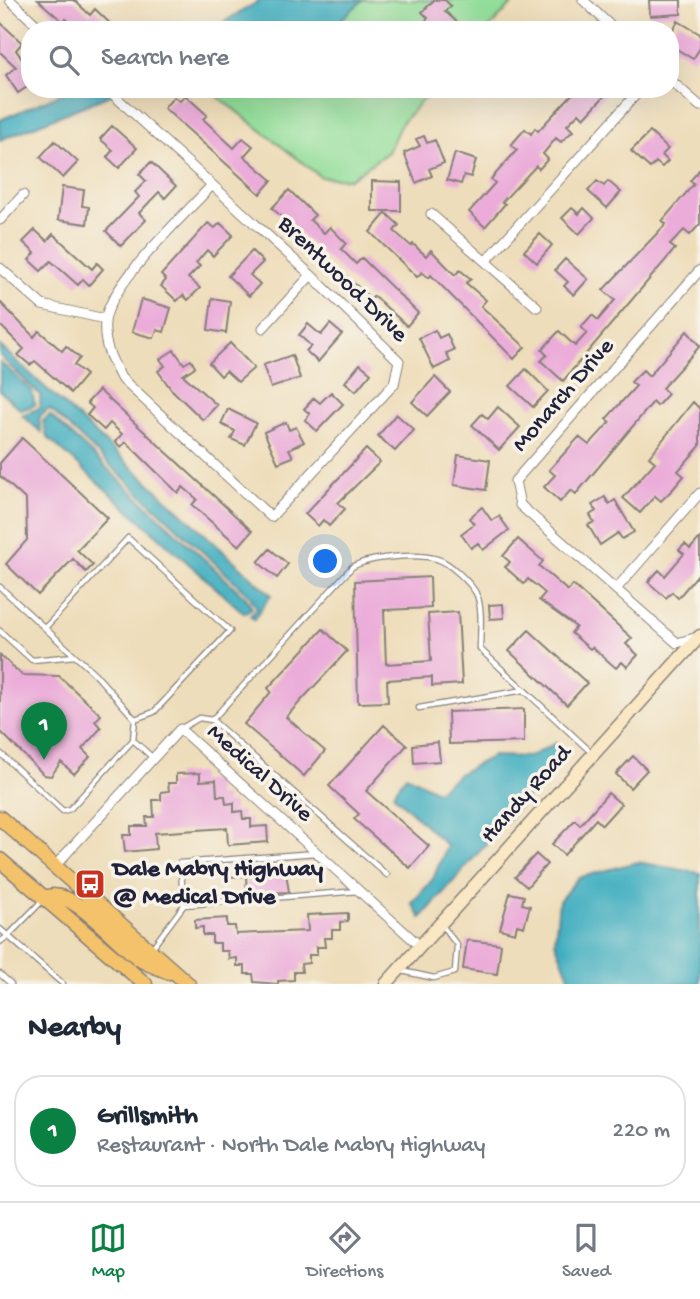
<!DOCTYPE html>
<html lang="en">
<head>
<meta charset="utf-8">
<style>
	body { margin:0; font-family:"Gochi Hand",sans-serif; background:#f6f6f7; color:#1f2937 }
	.you { position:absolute; left:326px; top:562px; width:24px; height:24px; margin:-18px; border:5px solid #fff; border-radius:50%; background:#1a73e8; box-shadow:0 0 0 10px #1a73e833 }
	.badge { display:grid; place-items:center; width:46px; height:46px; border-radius:50%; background:#0b8043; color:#fff; font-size:23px; font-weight:700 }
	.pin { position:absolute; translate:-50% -58px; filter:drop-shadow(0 2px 4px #0008) }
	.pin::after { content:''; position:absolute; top:37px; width:24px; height:21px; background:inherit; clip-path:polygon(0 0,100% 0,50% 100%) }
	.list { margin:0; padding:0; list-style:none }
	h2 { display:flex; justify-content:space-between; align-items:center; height:91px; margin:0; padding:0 28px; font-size:30px }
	h2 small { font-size:23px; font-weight:400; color:#747a83 }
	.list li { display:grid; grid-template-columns:46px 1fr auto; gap:21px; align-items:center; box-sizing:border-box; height:112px; margin:0 14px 14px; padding:0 14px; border:2px solid #e0e1e3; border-radius:28px }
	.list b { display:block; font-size:26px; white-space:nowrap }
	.list p { margin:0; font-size:23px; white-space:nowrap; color:#747a83 }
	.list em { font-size:23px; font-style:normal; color:#747a83 }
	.icon { flex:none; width:38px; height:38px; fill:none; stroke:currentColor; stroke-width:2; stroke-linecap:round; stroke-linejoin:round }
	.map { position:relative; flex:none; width:700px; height:984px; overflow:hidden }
	.search { position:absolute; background:#fff; box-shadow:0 7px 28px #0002; left:21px; right:21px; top:21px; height:77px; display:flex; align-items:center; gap:18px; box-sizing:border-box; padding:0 24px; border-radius:28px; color:#747a83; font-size:26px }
	.sheet { height:217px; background:#fff }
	nav { display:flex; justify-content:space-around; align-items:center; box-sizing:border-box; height:98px; border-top:2px solid #e0e1e3; background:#fff; font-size:19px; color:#747a83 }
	nav a { display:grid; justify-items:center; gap:4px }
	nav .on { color:#0b8043 }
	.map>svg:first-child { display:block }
</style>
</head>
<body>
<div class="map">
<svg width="700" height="984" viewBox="0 0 700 984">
	<rect width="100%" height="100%" fill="#f7f3e8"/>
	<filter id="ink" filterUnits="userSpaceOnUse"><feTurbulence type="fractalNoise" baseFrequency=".0143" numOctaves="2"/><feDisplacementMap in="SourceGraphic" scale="14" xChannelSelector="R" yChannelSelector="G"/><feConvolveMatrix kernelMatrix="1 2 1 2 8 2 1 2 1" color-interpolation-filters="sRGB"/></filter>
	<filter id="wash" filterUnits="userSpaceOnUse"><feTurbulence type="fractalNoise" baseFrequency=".00686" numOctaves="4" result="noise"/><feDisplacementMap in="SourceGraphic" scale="28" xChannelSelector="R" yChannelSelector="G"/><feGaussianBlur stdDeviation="1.57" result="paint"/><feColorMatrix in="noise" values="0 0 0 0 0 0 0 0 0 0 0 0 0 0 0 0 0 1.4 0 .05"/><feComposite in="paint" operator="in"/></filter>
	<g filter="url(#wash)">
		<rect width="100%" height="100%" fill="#eeddba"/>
		<path fill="#93de9a" stroke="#5a806a" stroke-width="2" d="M363,0H516L487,30H329Z
			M208,89H432L400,125L388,152L349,179L321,177Z"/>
		<path fill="#41aec0" stroke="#32687e" stroke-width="2" d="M261,0H363L329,30H210Z
			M72,89H125L0,140V120Z
			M0,346L271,595L254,619L250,616L257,608L249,595L51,410H47L39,418L41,432L22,415L40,408V395L0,356Z
			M0,362L32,391L35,405L21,410L0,391Z
			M50,415L246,598L252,608L244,613L47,437L43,421Z
			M556,743L567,752L421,918L412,903L433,879L447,846L393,794L406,775L437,791L460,773L493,756L529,757Z
			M637,862L700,873V984H572L555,941L559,901L578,878Z"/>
		<g id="blocks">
			<path fill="#ebacd9" d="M38,0H74L90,15L95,9L117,30H78L66,19L63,22Z
				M434,0H445L451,6L445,11L465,30H429L423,24L428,18L422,12Z
				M649,0H681V14L650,16Z
				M678,21L700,34V48L693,59L670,45V35Z
				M0,22L22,43L16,50L30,71V85L18,93L6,75L16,67L0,52Z
				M577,89H611L584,118L579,113L567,125L573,131L561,142L556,138L543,154L548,159L539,169L536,166L502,202L505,204L485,227L469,212L495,183L491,179L517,150L511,145L525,129L531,134L535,128L538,131Z
				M185,95L207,115L203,119L234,148L243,138L253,146L244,156L272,180L260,194L164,108L174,97L180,101Z
				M112,126L137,148L119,168L107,157L113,150L100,139Z
				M650,132L668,149L662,155L668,161L662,167L656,162L650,168L631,151Z
				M424,136L427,143L435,140L444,163L429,169L432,176L416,183L404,153L420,146L416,139Z
				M55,141L78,162L63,178L40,157Z
				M455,153L476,160L471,177L464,175L461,184L447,180Z
				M151,162L176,186L165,198L159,192L139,213L146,220L121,246L106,231L139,197L135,192L146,181L139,174Z
				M700,169V224L690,235L684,230L670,245L675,249L563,381L541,361L547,355L542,350L559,331L575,346L587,333L581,327L592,315L598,320L615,300L603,290L666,224L662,221L694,184L690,181Z
				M372,181L401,182V211H372Z
				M597,181L604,186L608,181L621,192L607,208L588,191Z
				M62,187L84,190L82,206L89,207L87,224L58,220Z
				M289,190L315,215L310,220L324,233L330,227L346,243L341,249L356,264L362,258L418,313L407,326L374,296L371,299L272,208Z
				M572,208L579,214L584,208L594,218L579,234L562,218Z
				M386,213L399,225L394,231L411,246L413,244L426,256L431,250L455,275L460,270L471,279L466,283L486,300L481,306L525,347L514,359L431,275L429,278L422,272L417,277L370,232Z
				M208,223L215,228L220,223L233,235L213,256L207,250L196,263L200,266L188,278L200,288L188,300L183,295L177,301L161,286L166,280L161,275Z
				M35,230L47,241L53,234L92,269L97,263L103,269L89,285L83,279L78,285L51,261L41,271L29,260L35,253L23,242Z
				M540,234L552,245L537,263L524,251Z
				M252,251L263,262L250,275L260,284L249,296L228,276Z
				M565,259L588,279L574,295L564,286L568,282L555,270Z
				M212,298L230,301L226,333L208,330Z
				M141,299L171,308L164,332L157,330L154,338L132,332Z
				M0,302L34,337L39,331L62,351L66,346L80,358L74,365L86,375L71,393L35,361L30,365L18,355L24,349L0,325Z
				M308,324L321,335L330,324L342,334L318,362L306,351L311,346L299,335Z
				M435,330L439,338L447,334L454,350L446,353L450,361L434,369L419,338Z
				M687,331L700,346L662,388L668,394L657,406L653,402L576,494L571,490L560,502L544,487L555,475L549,470L579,437L589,445L610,422L606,419L636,386L631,382L643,370L649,376Z
				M230,343L254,368L238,382L226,371L221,376L209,363Z
				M174,350L184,364L191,360L195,367L183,375L217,405L203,420L171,389L158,371L165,366L160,359Z
				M292,355L300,378L271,388L263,365Z
				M360,364L371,373L356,391L345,382Z
				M526,369L548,391L533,407L510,386Z
				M435,377L450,392L427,416L412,402Z
				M99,390L252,531L239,546L192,505L197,499L183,487L178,493L126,442L121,447L115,442L122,434L110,423L104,430L87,415L93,408L87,403Z
				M331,392L343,404L317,431L305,420L310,414L304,409L314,398L320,403Z
				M693,402L700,409V446L678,471L684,476L673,489L661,501L655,496L640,513L623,498L655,462L649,457Z
				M498,407L520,427L499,450L472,425L482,414L488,419Z
				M228,409L256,423L245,445L231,439L235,431L221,424Z
				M396,414L414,430L395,451L378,436Z
				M286,422L289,430L296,427L304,442L289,449L293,457L278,463L264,432Z
				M22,438L108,518L77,550L93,565L86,572L73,559L38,595L6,564L27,540L26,500L0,476V463Z
				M366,449L380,462L338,503L345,509L329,526L323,520L318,526L305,514Z
				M458,455L490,460L486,490L454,485Z
				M605,497L609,504L615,500L634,532L622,539L618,533L600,545L588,525L594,522L590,515L596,511L592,505Z
				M482,507L492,521L499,516L509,530L483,550L478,543L471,548L461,534L474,524L469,518Z
				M700,538V572L678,598L672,592L666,598L648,582L659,570L665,576L684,554L679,550L685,544L690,549Z
				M518,539L543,561L539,566L568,591L573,585L632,638L626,644L638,655L627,667L622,662L616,668L592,647L590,649L571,633L576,627L539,600L545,593L528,579L524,584L505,567L510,562L503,556Z
				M270,549L288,564L277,578L258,562Z
				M430,577L431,608L384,610L386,664L431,661L428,614L458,612L462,684L432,686V677L387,680L388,702L358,703L355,581Z
				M503,604L504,618L490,619L489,605Z
				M323,629L347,651L286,717L325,751L304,776L244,724L271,692L268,688Z
				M529,630L587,683L567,705L509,651Z
				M0,655L22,675L59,676L101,715L95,721L101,728L82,749L90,757L74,774L61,762L51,776L44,775L0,731Z
				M524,709V742L449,744L448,712Z
				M384,725L407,745L366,791L429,846L410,868L354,819L359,814L329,786Z
				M438,742L440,761L414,763L413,745Z
				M633,756L647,770L630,788L616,774Z
				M200,773V781L216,780L217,796H225L226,804L234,803V812L242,811L243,819H251V827L267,826L268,842L228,845L227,828L211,829L155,833L156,849L125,852L123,835H131V826H147L146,817H154L153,800H161V792L169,791L168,783H176V774Z
				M608,793L621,804L602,825L596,819L564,855L552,844L575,820L580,825Z
				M536,854L547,864L527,887L515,877Z
				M285,865L289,892L247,894L246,876L227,877L226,868Z
				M510,893L524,896L522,904L530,906L524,927L517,925L515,933L500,929Z
				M348,913V921L340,922V930H332V938H324L325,947H317V955H309V963L301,964L302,972H294V980L278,981V984L254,982L253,974H245V966H237V958L229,959L228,951H220V943H212V935H203V927L195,928V920L227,918V926H235L236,934L308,931L307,915Z
				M467,940L501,944L497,974L463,969Z"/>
		</g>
	</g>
	<g filter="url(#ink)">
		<use href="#blocks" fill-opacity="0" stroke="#88807a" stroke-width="2"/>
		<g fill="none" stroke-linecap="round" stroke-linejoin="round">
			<g stroke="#88807a" stroke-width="7">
				<path id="lane" d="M0,587L95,674L135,719L133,740L70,809L63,811L0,753
					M45,628L128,538L230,631L154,712L135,719
					M0,631L32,660L75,656
					M419,708L524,690
					M212,720L387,875
					M180,729L199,718L212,720L352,567C369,557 417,553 437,559C449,562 472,584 477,595C483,611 480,632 480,649L592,753
					M133,740L153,758
					M184,905L359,891
					M0,929L8,936L42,901
					M0,942L8,936L63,984
					M152,948L184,905L180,863L316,853
					M402,971L434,978L455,972L457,945L441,924
					M0,974L11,984"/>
			</g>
			<g stroke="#88807a" stroke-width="11">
				<path id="street" d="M10,0L42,30
					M583,0L615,30
					M670,80L700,106
					M107,89L311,275L399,361L394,384L271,517L121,378C111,359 103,344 105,322C108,285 186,214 212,185
					M431,214L537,307
					M0,220L23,195
					M486,261L641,89
					M0,268L42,305L105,319
					M263,328L311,275
					M616,589L700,493
					M698,637L677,643L520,505L515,481L700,270
					M54,867L180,729L420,946"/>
			</g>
			<g stroke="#88807a" stroke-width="15">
				<path id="secondary" d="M386,984L700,636"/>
			</g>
			<g stroke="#88807a" stroke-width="17">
				<path id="primary" d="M0,818L188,984
					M0,860L145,984
					M45,898C72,884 119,947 143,961C151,965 160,968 169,972"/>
			</g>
			<use href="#lane" stroke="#fff" stroke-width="4.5"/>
			<use href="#street" stroke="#fff" stroke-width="9"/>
			<use href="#secondary" stroke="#fae7c3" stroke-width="12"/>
			<use href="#primary" stroke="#f3c26a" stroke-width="14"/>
		</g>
	</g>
	<defs>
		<g id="bus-square" transform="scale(1.575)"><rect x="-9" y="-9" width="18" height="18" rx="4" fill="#c8321e" stroke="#f7f3e8"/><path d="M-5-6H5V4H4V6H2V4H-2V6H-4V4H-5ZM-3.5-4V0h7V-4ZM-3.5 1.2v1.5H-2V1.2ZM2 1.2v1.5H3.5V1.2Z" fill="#fff"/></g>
	</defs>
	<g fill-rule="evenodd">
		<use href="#bus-square" x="90" y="884"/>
	</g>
	<g text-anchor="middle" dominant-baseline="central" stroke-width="7" stroke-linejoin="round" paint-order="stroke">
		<g font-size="24" fill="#22223b" stroke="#f7f3e8">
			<text transform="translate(342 280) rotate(44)">Brentwood Drive</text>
			<text transform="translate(564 396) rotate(-49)">Monarch Drive</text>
			<text transform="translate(259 774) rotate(42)">Medical Drive</text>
			<text transform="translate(527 795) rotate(-48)">Handy Road</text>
		</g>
		<g font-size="24" font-weight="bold" fill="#22223b" stroke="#f7f3e8" text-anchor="start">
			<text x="113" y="870">Dale Mabry Highway<tspan x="113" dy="28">@ Medical Drive</tspan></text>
		</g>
	</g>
</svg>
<div class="you"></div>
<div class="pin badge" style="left:44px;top:760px">1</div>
<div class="search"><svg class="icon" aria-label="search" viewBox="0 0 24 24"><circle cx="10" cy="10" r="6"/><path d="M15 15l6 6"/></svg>Search here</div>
</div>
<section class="sheet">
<h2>Nearby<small></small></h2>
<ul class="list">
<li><span class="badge">1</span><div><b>Grillsmith</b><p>Restaurant · North Dale Mabry Highway</p></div><em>220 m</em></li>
</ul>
</section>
<nav>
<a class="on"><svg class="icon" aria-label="map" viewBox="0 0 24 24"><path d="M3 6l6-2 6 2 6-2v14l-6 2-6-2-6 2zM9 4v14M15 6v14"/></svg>Map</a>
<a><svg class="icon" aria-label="directions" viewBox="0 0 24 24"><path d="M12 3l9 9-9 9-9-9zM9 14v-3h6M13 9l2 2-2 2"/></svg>Directions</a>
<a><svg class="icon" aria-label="saved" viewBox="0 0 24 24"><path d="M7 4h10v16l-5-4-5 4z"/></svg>Saved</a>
</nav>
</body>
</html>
